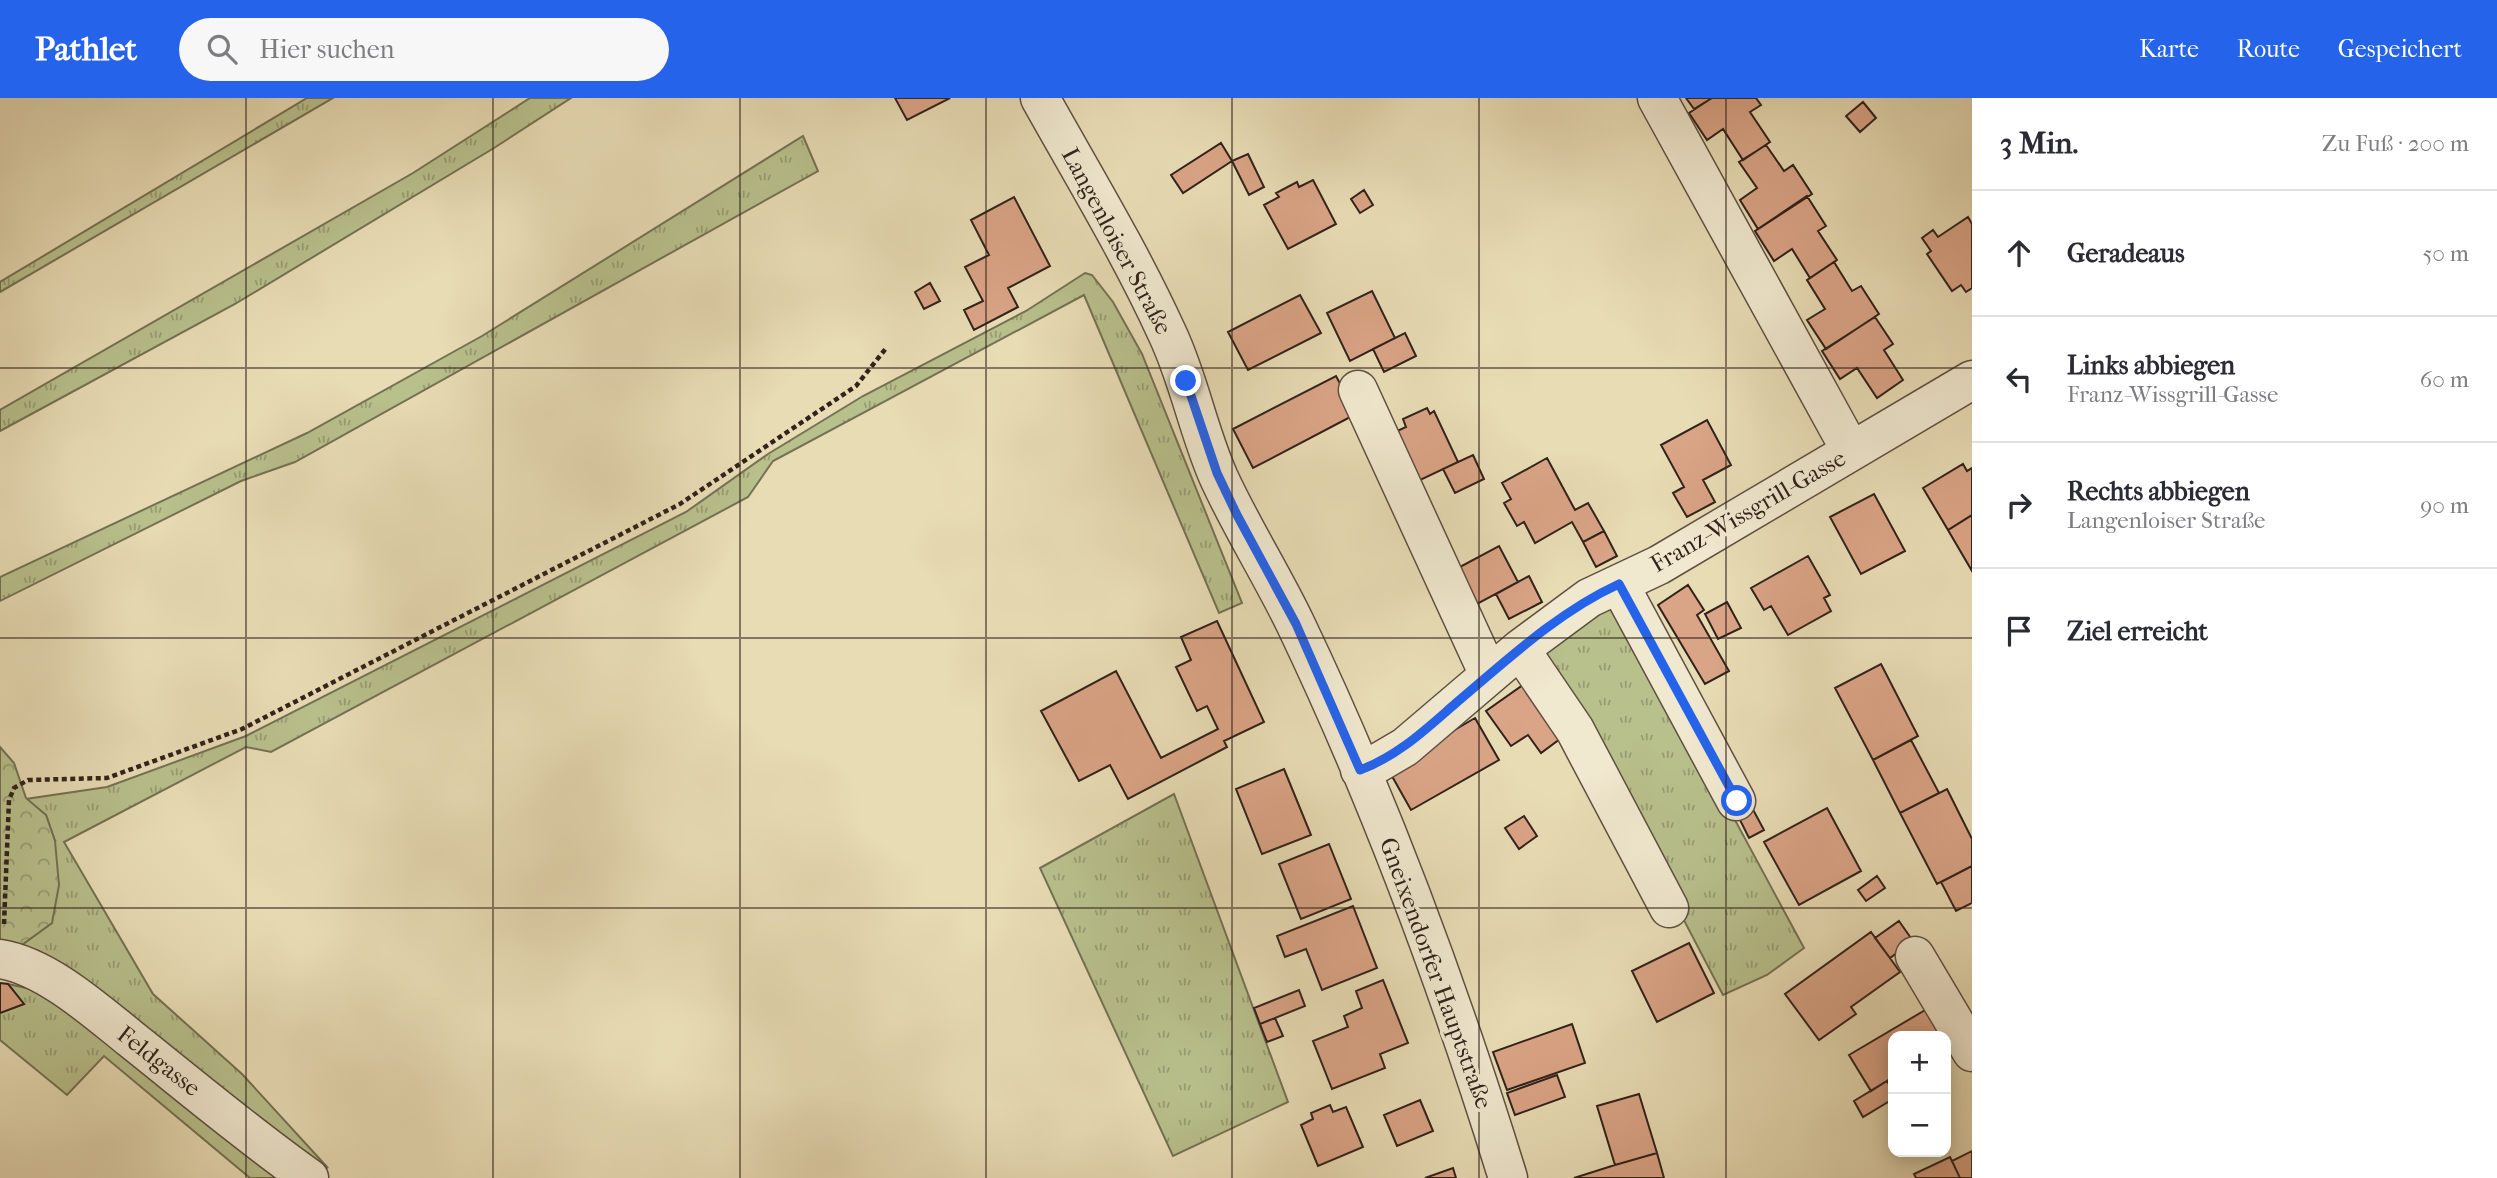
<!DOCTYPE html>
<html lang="de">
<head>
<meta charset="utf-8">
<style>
	body { margin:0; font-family:"IM FELL French Canon",serif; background:#f7f7f7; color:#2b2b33 }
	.controls { position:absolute; right:21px; bottom:21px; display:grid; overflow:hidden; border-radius:14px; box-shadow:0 4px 18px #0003 }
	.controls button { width:63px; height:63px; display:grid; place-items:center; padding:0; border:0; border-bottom:2px solid #e1e1e2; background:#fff; color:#2b2b33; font:35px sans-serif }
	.stop { position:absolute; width:21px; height:21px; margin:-16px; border:5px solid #2563eb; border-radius:50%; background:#fff }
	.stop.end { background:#2563eb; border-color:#fff; box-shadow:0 2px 7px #0008 }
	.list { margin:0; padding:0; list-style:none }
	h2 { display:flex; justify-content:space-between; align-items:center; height:91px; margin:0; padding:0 28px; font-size:30px }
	h2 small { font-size:23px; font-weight:400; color:#7c7c81 }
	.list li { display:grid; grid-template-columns:46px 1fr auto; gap:21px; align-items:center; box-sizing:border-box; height:126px; padding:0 28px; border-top:2px solid #e1e1e2 }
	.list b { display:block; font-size:26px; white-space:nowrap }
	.list p { margin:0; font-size:23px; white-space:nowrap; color:#7c7c81 }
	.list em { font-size:23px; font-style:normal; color:#7c7c81 }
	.icon { flex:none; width:38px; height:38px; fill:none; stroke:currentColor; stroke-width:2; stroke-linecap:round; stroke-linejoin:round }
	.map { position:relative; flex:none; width:1972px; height:1080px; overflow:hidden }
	header { display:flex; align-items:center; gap:42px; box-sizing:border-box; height:98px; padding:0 35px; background:#2563eb; color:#fff }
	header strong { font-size:33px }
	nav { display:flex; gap:38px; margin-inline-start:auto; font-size:24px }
	.search { width:490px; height:63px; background:#f7f7f7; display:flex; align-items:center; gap:18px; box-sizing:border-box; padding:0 24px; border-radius:38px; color:#7c7c81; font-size:26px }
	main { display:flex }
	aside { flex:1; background:#fff }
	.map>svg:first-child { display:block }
</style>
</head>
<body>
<header>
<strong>Pathlet</strong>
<div class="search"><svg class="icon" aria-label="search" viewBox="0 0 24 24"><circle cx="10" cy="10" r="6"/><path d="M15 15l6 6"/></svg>Hier suchen</div>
<nav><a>Karte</a><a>Route</a><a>Gespeichert</a></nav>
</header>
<main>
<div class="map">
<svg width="1972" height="1080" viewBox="0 0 1972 1080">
	<defs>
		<pattern id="grass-tufts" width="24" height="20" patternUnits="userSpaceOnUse" patternTransform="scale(1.75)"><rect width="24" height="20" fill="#b8c08c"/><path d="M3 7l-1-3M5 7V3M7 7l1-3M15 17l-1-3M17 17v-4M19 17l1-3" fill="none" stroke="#969c72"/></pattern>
		<pattern id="forest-crowns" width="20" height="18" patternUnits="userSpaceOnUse" patternTransform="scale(1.75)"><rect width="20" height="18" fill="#b8c08c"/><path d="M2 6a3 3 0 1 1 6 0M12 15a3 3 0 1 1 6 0" fill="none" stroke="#969c72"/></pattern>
	</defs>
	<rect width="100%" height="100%" fill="#e8dcb5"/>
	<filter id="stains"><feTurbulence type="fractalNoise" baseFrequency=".00286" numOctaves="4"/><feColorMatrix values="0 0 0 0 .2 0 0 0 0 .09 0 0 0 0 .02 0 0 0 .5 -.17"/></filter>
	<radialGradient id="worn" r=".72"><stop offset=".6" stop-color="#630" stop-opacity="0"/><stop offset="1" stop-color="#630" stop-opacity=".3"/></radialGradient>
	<path fill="url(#grass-tufts)" stroke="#747154" stroke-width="2" d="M307,0H333L0,194V184Z
		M530,0H571L494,50L235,206L0,333V312L413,75Z
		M803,38L818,73L295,364L241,383L0,503V479L307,335L482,238Z
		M1085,175L1092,177L1113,204L1142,256L1242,505L1219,515L1084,197L773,363L748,399L271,654L246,649L64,744L153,896L242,976L328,1070L291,1051L19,849L52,825L55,743L46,717L26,701L107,689L246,638L686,414L768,356L863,298L1026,213Z
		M1618,505L1804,850L1767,877L1723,897L1582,627L1534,557Z
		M1174,696L1288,1004L1173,1058L1040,770Z
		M8,886L40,893L278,1080H250L104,958L67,997L0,942V915L24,906Z"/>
	<path fill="url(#forest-crowns)" stroke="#747154" stroke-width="2" d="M0,649L14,665L26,700L46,717L55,743L59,787L52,825L19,849L0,844Z"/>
	<path fill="#daa486" stroke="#31221b" stroke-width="2" d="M895,0H950L907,22Z
		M1686,0H1712L1694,11Z
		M1712,0H1756L1761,7L1750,14L1770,44L1743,62L1723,31L1707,42L1689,15Z
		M1863,4L1876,20L1860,34L1846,18Z
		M1221,45L1232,63L1183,95L1171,77Z
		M1766,47L1784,73L1793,67L1812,96L1758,131L1740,102L1757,90L1739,64Z
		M1248,56L1264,89L1249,97L1232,63Z
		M1313,82L1336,126L1288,151L1264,107L1279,99L1276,95L1297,84L1299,89Z
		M1364,92L1373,107L1360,115L1351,101Z
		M1807,98L1826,128L1818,133L1837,162L1810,180L1792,151L1774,163L1755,133Z
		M1014,99L1050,168L1008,190L1018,209L974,232L964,212L983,203L965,169L989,157L971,122Z
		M1968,119L1972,126V190L1966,194L1961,187L1952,193L1927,156L1931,153L1922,140L1933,132L1938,139Z
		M1834,164L1852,193L1861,188L1879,216L1826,251L1807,222L1825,211L1807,182Z
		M930,185L940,203L924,211L915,194Z
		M1372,193L1395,240L1350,263L1327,215Z
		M1300,197L1321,235L1248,272L1228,234Z
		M1875,219L1893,246L1884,252L1903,282L1877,300L1857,270L1840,281L1822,253Z
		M1405,235L1416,258L1384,274L1373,251Z
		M1336,278L1356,316L1253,370L1233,331Z
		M1427,310L1430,316L1434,313L1458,364L1416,384L1393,335L1406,329L1403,321Z
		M1707,322L1731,367L1703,382L1715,404L1687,419L1673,395L1684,389L1661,347Z
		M1473,357L1484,381L1455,395L1443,371Z
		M1547,360L1575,412L1588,405L1604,433L1583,444L1572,424L1535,445L1524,424L1517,428L1504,405L1511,401L1502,385Z
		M1963,366L1967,373L1972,370V417L1948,432L1923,390Z
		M1874,396L1905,453L1861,476L1830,419Z
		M1972,417V473L1948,432Z
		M1604,433L1617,458L1596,469L1583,444Z
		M1499,448L1518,484L1477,506L1458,470Z
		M1808,458L1830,497L1824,500L1831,513L1788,537L1771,508L1764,512L1751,490Z
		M1529,478L1542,504L1509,521L1496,496Z
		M1688,487L1704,512L1697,517L1729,573L1705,586L1658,507Z
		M1727,504L1741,530L1718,541L1705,516Z
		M1217,523L1264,624L1224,643L1227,649L1128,701L1110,667L1079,683L1041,613L1116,573L1161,660L1218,631L1207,608L1197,613L1176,569L1191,562L1181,539Z
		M1881,566L1918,638L1873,662L1835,590Z
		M1530,582L1568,635L1541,655L1528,637L1511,648L1486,613Z
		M1475,620L1499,662L1411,712L1388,671Z
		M1911,642L1939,695L1900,715L1873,662Z
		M1284,671L1311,737L1262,756L1236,691Z
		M1947,691L1972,741V768L1937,786L1900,715Z
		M1750,706L1764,732L1749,740L1736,714Z
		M1827,710L1861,773L1799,807L1764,744Z
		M1524,718L1537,738L1519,751L1505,730Z
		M1329,746L1351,801L1301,821L1279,766Z
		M1972,768V805L1956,813L1941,784Z
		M1877,778L1885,790L1866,803L1858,792Z
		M1353,808L1377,870L1322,892L1306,851L1285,859L1277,838Z
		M1899,823L1913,843L1890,860L1875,840Z
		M1871,834L1900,874L1851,909L1856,916L1819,942L1785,896Z
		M1689,845L1714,895L1657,924L1632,873Z
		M1383,882L1408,945L1380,956L1385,970L1332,991L1313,943L1348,929L1344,918L1362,910L1356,893Z
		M0,885L8,886L24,906L0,915Z
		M1299,892L1305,908L1260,926L1254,910Z
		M1932,908L1946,932L1936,938H1893V979L1871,993L1849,957Z
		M1275,920L1283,938L1267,944L1260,926Z
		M1572,926L1585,965L1507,992L1493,954Z
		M1557,977L1565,999L1515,1017L1507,995Z
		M1887,983L1893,993V1001L1863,1019L1854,1003Z
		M1639,996L1657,1055L1615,1067L1597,1008Z
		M1420,1002L1433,1033L1397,1048L1384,1017Z
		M1330,1007L1333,1014L1346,1009L1363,1049L1318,1068L1301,1027L1313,1021L1311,1015Z
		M1972,1053V1080H1960L1952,1063Z
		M1657,1055L1664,1080H1574L1615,1067Z
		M1950,1059L1960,1080H1916L1914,1076Z
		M1453,1070L1456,1080H1425Z"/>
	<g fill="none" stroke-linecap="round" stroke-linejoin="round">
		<g stroke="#5f5042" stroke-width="41">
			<path id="minor" d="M1040,0C1083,77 1130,154 1167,235C1189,281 1198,333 1219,380C1242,430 1272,477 1296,527C1381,705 1450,892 1508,1080
				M1657,0L1851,353
				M1358,292L1489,577
				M1619,486L1736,703
				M1520,551L1575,632L1669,810
				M1360,672L1376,666L1405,649L1520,551L1589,500L1659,467L1972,282
				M1915,858L1972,954
				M0,861C46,868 96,913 131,941C190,988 248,1037 309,1080"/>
		</g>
		<path stroke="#31221b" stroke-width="4.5" stroke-dasharray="5 3.5" stroke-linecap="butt" d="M4,826L9,702L14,690L28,682L107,680L242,631L680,406L856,288L887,249"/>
		<use href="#minor" stroke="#f0e8cf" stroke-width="38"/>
	</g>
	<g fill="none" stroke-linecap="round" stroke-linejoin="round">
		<path stroke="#2563eb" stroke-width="9" d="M1186,283L1217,375L1237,417L1296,526L1360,672C1398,658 1426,631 1456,605C1507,562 1558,514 1619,486L1737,703"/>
	</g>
	<path fill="none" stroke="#31221b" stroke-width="2" stroke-opacity="0.55" d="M246,0V1080M493,0V1080M740,0V1080M986,0V1080M1232,0V1080M1479,0V1080M1726,0V1080M0,270H1972M0,540H1972M0,810H1972"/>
	<g text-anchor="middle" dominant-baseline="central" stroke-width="7" stroke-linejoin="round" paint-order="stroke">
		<g font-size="24" fill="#31221b" stroke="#f0e8cf">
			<text transform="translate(1117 143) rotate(62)">Langenloiser Straße</text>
			<text transform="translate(1748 413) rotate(-30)">Franz-Wissgrill-Gasse</text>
			<text transform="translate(1436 875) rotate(70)">Gneixendorfer Hauptstraße</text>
			<text transform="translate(159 963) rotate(38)">Feldgasse</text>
		</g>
	</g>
	<rect width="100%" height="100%" filter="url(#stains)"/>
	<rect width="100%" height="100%" fill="url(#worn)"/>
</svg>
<div class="controls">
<button>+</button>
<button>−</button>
</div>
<div class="stop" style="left:1737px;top:703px"></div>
<div class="stop end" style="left:1186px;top:283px"></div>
</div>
<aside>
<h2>3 Min.<small>Zu Fuß · 200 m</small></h2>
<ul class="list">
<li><svg class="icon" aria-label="ahead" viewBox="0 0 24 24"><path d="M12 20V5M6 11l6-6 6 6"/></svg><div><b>Geradeaus</b></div><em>50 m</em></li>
<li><svg class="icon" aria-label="left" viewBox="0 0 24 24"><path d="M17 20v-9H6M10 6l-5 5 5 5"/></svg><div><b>Links abbiegen</b><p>Franz-Wissgrill-Gasse</p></div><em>60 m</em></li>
<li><svg class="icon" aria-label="right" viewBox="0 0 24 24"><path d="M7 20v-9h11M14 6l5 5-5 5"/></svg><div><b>Rechts abbiegen</b><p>Langenloiser Straße</p></div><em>90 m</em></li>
<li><svg class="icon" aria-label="arrive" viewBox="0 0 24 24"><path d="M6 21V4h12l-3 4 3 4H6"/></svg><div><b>Ziel erreicht</b></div></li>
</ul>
</aside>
</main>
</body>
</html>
